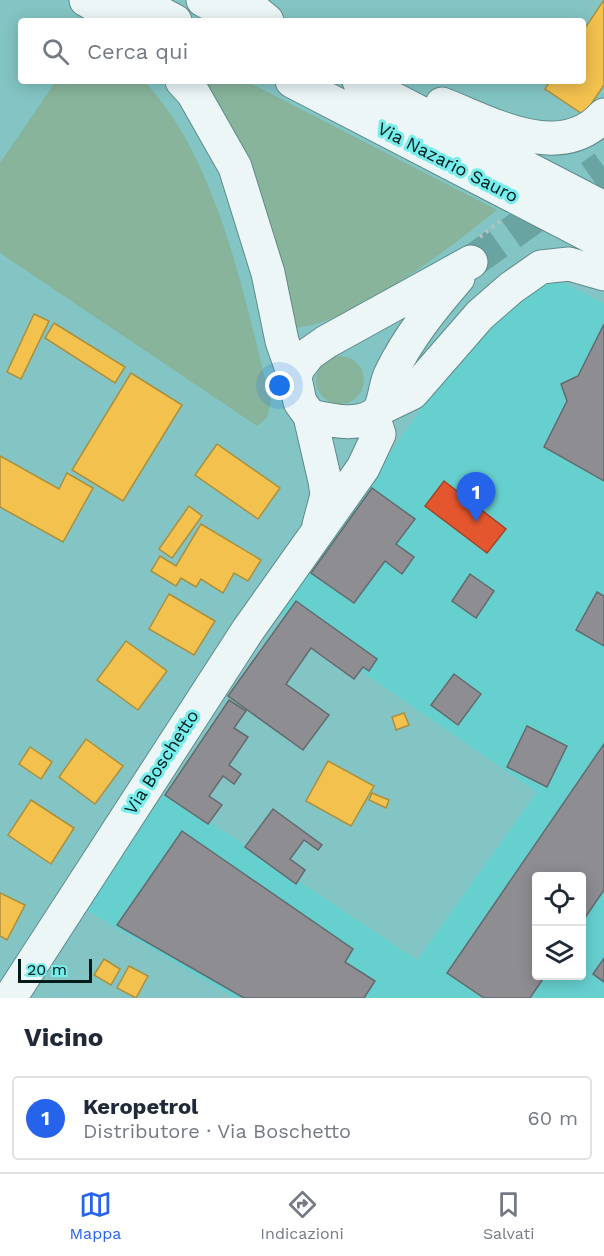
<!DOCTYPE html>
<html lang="it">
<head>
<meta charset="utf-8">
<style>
	body { margin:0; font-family:"Work Sans",sans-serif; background:#f2f2f3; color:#1f2937 }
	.controls { position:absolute; right:18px; bottom:18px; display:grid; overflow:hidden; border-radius:6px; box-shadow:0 3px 15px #0003 }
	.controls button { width:54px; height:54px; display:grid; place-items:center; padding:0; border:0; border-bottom:2px solid #e0e1e3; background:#fff; color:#1f2937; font:30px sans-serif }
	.scale { position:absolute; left:18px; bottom:15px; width:74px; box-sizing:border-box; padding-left:6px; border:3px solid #011a1a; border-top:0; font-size:16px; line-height:21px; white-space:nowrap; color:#011a1a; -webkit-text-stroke:4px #77edec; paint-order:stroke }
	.you { position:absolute; left:280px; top:386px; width:21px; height:21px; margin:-15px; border:4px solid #fff; border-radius:50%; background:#1a73e8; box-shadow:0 0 0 9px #1a73e833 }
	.badge { display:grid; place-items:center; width:39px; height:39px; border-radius:50%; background:#2563eb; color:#fff; font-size:20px; font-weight:700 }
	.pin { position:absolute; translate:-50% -50px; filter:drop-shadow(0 2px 3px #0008) }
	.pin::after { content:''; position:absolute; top:32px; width:21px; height:18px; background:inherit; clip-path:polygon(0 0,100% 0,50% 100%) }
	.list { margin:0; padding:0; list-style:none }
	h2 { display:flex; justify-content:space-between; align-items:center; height:78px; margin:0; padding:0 24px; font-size:26px }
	h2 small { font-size:20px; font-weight:400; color:#747a83 }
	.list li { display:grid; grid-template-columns:39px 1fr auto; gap:18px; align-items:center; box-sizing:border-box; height:84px; margin:0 12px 12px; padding:0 12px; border:2px solid #e0e1e3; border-radius:6px }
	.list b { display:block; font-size:22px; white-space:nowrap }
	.list p { margin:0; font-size:20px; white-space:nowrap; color:#747a83 }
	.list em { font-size:20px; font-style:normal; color:#747a83 }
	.icon { flex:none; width:33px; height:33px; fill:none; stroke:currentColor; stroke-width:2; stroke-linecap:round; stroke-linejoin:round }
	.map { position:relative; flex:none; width:604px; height:998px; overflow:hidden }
	.search { position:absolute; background:#fff; box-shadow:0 3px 15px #0003; left:18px; right:18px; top:18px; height:66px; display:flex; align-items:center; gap:15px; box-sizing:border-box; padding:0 21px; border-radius:6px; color:#747a83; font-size:22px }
	.sheet { height:174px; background:#fff }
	nav { display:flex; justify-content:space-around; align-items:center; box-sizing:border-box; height:84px; border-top:2px solid #e0e1e3; background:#fff; font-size:16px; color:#747a83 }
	nav a { display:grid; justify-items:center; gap:3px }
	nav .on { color:#2563eb }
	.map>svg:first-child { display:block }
</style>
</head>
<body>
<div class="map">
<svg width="604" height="998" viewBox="0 0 604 998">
	<rect width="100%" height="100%" fill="#83c5c4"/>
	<path fill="#66d0cf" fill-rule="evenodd" d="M557,279L604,304V998H236L86,910L165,792L417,960L537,792L278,614L441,380L522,291ZM536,876H582V976H536Z"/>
	<path fill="#87b49b" d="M56,81H144C219,160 244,298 271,402L267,418L257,426L0,253V163Z
		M198,81H246L497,210C451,247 352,324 294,328Z
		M316 380a24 24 0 1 1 48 0a24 24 0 1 1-48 0Z"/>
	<path fill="#f2c14e" stroke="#aa8f3e" stroke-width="1.5" d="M604,0V85L584,115L545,89L550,81H583V31Z
		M34,314L49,321L21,379L7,372Z
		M54,323L125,367L115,383L45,338Z
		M131,373L182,405L123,501L72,470Z
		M217,444L280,488L258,519L195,475Z
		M0,456L59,489L67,473L93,488L63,542L0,507Z
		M189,506L202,516L172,558L159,549Z
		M201,524L261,560L248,581L234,573L223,593L201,579L196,587L181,578L176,586L151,571L160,556L176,566Z
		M169,594L215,621L194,655L149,629Z
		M126,641L167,671L138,710L97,680Z
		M404,713L409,725L396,730L392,717Z
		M86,739L123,766L95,804L59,777Z
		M30,747L52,762L41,779L19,764Z
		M328,761L374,786L351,826L306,801Z
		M372,793L389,800L386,808L369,800Z
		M31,800L74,828L51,864L8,835Z
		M0,893L25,905L7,940L0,936Z
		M104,959L120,969L111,985L94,975Z
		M129,966L148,976L136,998L117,988Z"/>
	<path fill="#e4572e" stroke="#a04528" stroke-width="1.5" d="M444,481L506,529L487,553L425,506Z"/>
	<path fill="#8d8d92" stroke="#636a6e" stroke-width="1.5" d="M604,324V481L544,447L567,401L561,384L578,376Z
		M372,488L415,519L396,544L414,557L402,574L385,561L354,603L311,573Z
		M470,574L494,591L476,618L452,601Z
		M597,592L604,596V646L576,630Z
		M296,601L377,659L369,671L363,667L354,679L311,648L286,684L329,715L303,750L228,696Z
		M454,674L481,694L458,725L431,705Z
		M229,700L246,711L234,728L248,737L229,765L241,774L234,784L223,776L209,796L222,805L208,824L165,795Z
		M527,726L567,746L547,787L507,767Z
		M604,744V890L582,922V876H536V976H545L530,998H484L447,973Z
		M273,809L322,845L318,850L304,840L290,859L305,870L296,884L245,847Z
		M182,831L353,949L345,962L375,981L364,998H244L117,925Z
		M604,958V982L593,974Z"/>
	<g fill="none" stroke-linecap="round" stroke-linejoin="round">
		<path stroke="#69a3a2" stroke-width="33" stroke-dasharray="33 16" stroke-linecap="butt" d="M471,262L604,167"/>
		<g stroke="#608a8a" stroke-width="35">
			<path id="minor" d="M242,0L267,21
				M310,416C329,420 356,427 374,415C386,408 384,385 391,373C408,338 432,308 458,278
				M319,525L327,495L325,481L310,416L300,402L295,378L298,368L309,354L326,342L471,262
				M10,998L248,630L363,468L379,434L373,416"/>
		</g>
		<g stroke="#608a8a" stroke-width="35">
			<path id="highway" d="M86,0L123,21
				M135,0L175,21
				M203,0L244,21
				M182,81L193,93L235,167L268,273L282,341L295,378
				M292,81L604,243
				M359,81L604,208
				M442,104C491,123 561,164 604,115
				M381,408L412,393L480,315L511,288L541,267L569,264L604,274"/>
		</g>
		<path stroke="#b1c4c4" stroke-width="4" stroke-dasharray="3 4.5" stroke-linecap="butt" d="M480,237L500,221"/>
		<use href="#minor" stroke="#ecf6f6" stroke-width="33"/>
		<use href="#highway" stroke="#ecf6f6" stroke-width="33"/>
	</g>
	<g text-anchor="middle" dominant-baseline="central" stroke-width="6" stroke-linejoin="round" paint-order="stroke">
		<g font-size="18" fill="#011a1a" stroke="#77edec">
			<text transform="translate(448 162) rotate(27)">Via Nazario Sauro</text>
			<text transform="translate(161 762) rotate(-57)">Via Boschetto</text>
		</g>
	</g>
</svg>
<div class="controls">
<button><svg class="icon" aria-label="locate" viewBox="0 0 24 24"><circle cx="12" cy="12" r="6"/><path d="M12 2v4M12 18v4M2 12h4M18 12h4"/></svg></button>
<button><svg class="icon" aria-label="layers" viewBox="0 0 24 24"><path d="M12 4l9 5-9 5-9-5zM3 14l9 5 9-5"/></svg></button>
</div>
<div class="scale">20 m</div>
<div class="you"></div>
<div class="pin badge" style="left:476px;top:522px">1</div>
<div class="search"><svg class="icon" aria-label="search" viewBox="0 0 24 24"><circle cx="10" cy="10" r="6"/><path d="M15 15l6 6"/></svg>Cerca qui</div>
</div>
<section class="sheet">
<h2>Vicino<small></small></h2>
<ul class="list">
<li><span class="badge">1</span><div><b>Keropetrol</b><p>Distributore · Via Boschetto</p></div><em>60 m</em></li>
</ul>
</section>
<nav>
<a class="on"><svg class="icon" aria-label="map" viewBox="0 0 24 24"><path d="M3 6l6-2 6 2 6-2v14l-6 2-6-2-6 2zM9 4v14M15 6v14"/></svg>Mappa</a>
<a><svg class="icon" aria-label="directions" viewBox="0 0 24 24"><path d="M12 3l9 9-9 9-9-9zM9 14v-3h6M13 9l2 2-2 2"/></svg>Indicazioni</a>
<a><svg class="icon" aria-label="saved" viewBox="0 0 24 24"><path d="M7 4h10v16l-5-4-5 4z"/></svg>Salvati</a>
</nav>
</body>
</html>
